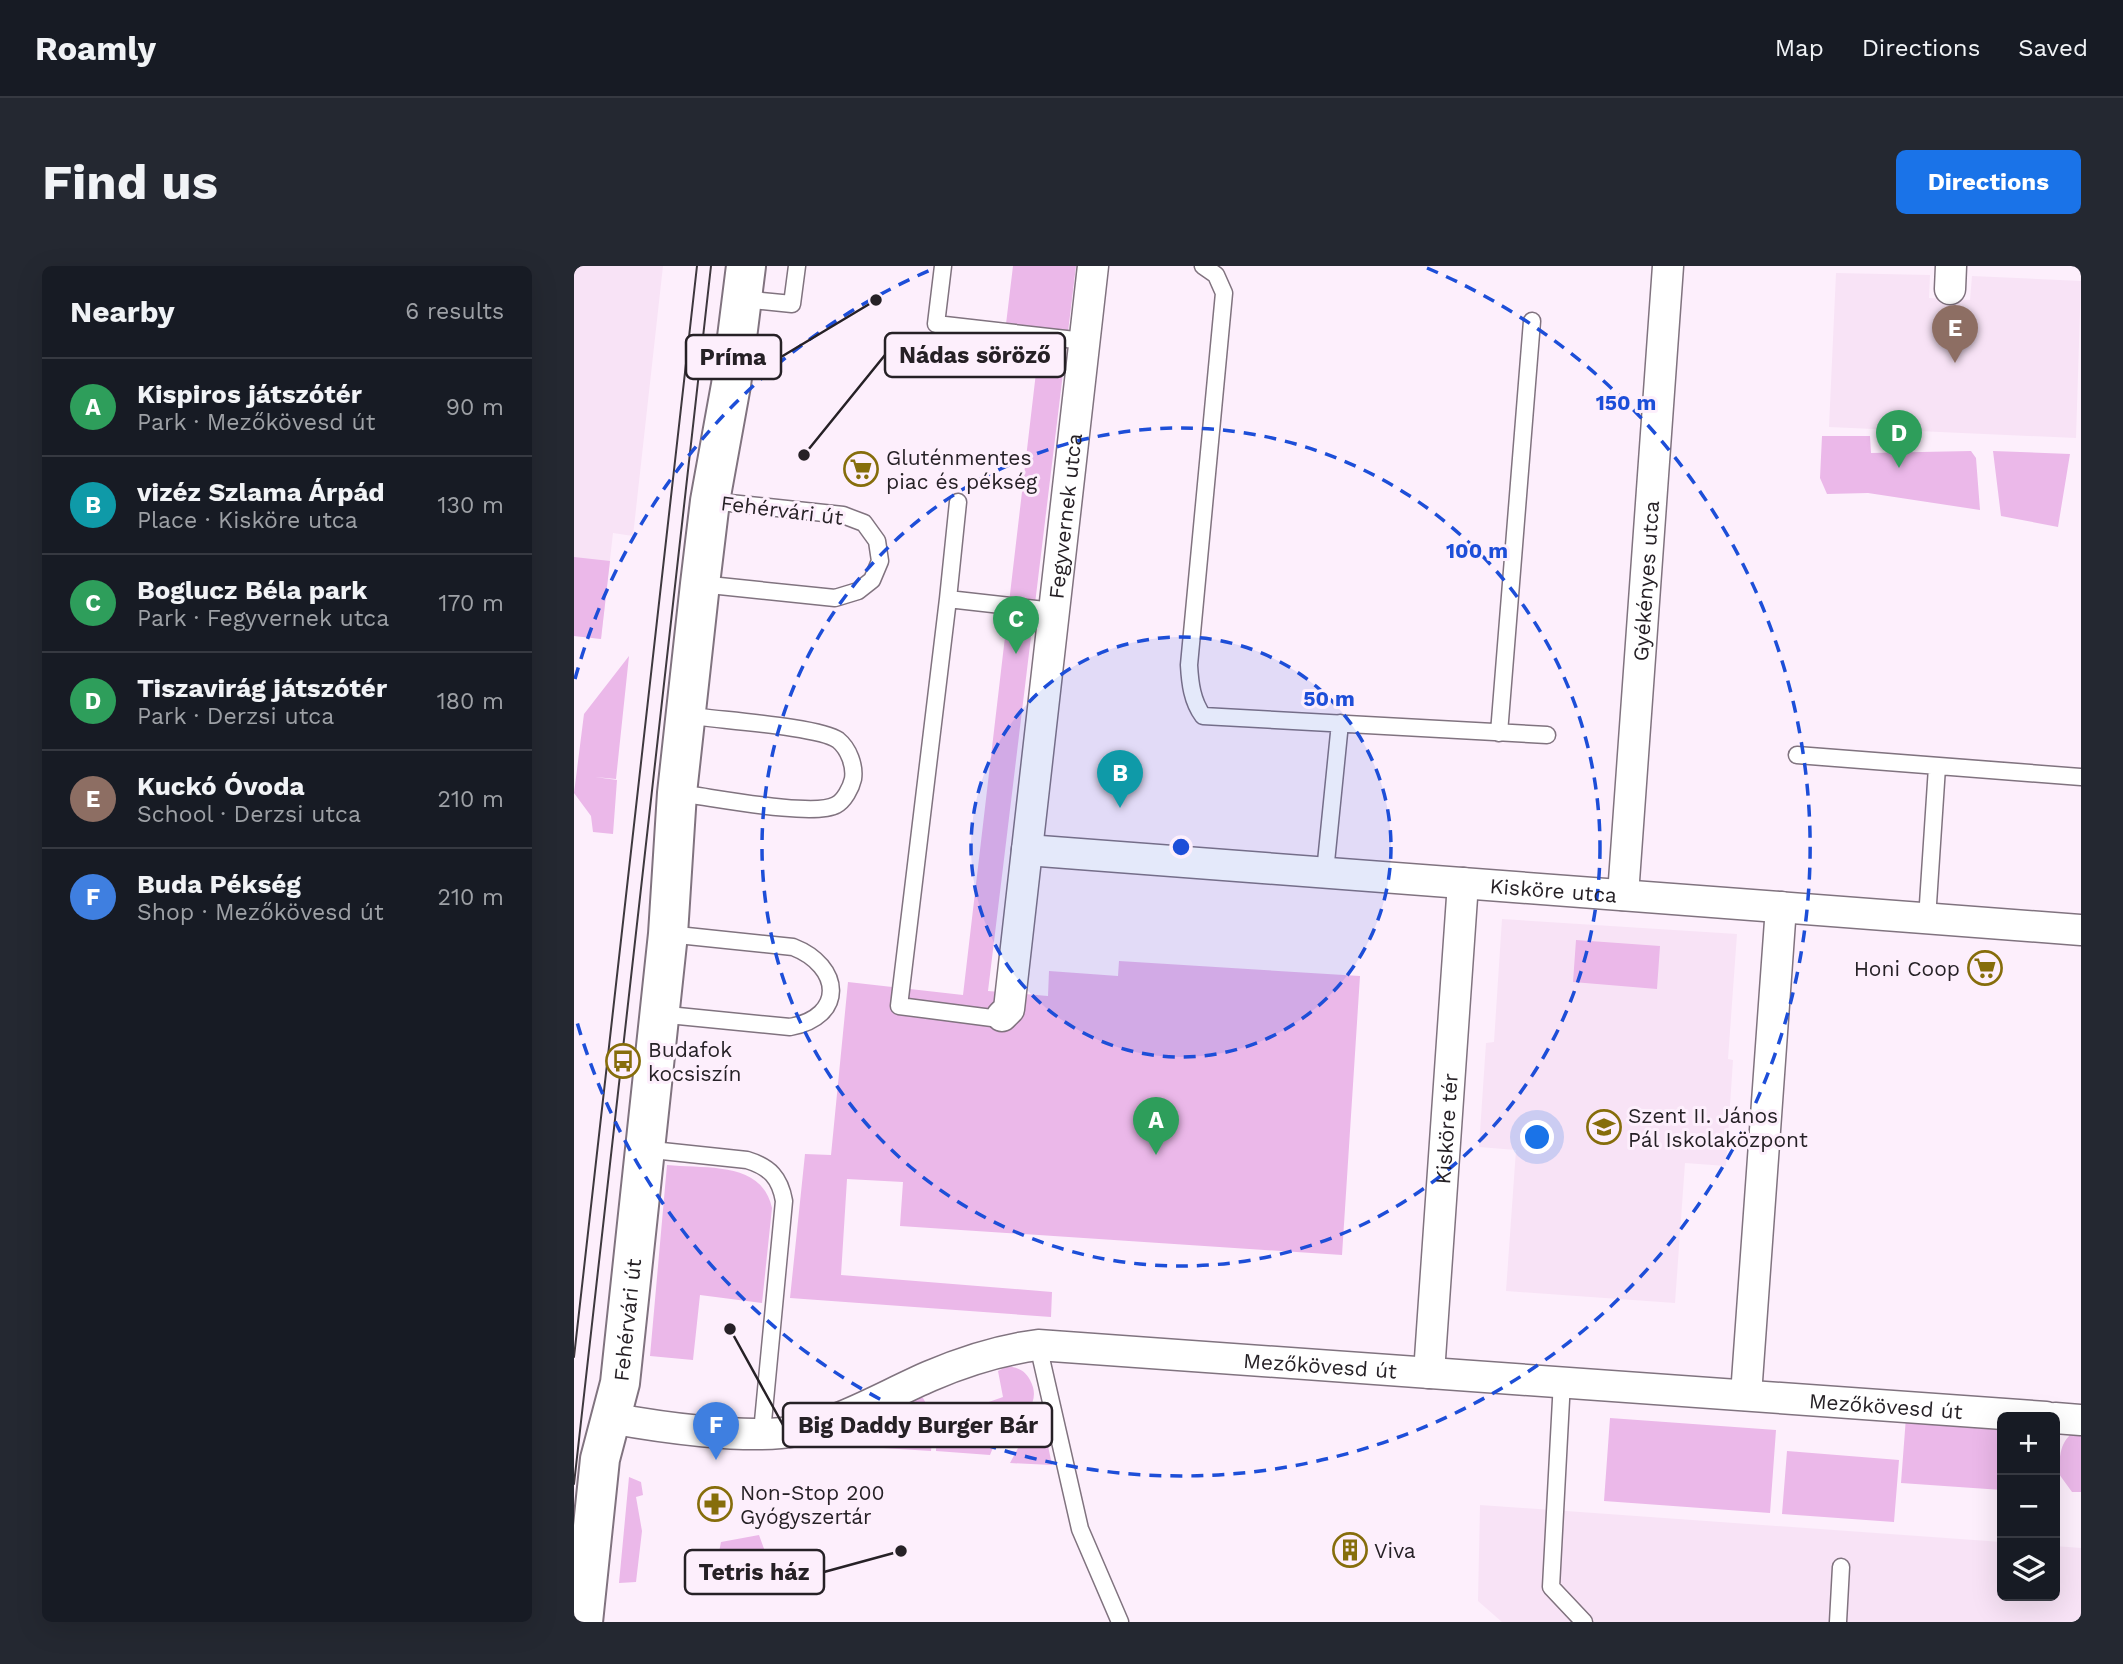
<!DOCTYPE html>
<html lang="en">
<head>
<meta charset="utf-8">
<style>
	body { margin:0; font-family:"Work Sans",sans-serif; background:#242831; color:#f1f3f6 }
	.controls { position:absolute; right:21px; bottom:21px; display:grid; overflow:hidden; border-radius:10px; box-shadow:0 7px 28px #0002 }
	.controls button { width:63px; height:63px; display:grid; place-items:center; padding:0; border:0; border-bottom:2px solid #363941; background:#171b24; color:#f1f3f6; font:35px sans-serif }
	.you { position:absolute; left:964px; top:872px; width:24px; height:24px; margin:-18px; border:5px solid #fff; border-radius:50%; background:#1a73e8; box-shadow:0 0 0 10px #1a73e833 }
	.badge { display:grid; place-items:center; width:46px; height:46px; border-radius:50%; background:#1a73e8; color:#fff; font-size:23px; font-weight:700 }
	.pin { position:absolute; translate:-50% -58px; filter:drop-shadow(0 2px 4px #0008) }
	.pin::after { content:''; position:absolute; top:37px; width:24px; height:21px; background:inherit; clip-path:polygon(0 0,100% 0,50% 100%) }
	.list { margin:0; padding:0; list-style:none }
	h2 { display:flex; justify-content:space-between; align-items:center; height:91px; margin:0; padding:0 28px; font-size:30px }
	h2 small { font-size:23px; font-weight:400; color:#9ea1a6 }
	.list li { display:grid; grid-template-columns:46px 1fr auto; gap:21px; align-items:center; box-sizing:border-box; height:98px; padding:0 28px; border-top:2px solid #363941 }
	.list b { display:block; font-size:26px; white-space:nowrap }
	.list p { margin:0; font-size:23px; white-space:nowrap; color:#9ea1a6 }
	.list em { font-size:23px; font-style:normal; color:#9ea1a6 }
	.icon { flex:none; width:38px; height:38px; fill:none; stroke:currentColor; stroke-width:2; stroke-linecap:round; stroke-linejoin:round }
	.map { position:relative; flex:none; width:1507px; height:1356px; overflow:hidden; border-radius:10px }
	header { display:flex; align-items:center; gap:42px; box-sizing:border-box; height:98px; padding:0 35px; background:#171b24; border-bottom:2px solid #363941 }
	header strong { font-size:33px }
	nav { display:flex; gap:38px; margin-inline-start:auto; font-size:24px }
	.intro { display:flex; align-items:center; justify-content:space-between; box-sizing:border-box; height:168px; padding:0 42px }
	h1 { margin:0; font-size:49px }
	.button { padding:18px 32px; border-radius:10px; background:#1a73e8; color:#fff; font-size:24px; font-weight:700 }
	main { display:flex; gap:42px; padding:0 42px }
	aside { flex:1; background:#171b24; border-radius:10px; box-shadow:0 7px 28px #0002 }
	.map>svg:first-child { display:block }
</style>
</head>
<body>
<header>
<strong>Roamly</strong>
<nav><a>Map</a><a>Directions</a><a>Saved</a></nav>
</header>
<div class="intro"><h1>Find us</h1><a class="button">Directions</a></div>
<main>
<aside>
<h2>Nearby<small>6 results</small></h2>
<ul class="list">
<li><span class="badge" style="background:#2e9e5b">A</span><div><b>Kispiros játszótér</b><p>Park · Mezőkövesd út</p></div><em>90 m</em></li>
<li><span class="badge" style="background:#0f9aa8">B</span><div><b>vizéz Szlama Árpád</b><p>Place · Kisköre utca</p></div><em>130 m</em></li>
<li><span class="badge" style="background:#2e9e5b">C</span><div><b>Boglucz Béla park</b><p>Park · Fegyvernek utca</p></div><em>170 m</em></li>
<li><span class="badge" style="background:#2e9e5b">D</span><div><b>Tiszavirág játszótér</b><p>Park · Derzsi utca</p></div><em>180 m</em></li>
<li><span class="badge" style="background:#8d6e63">E</span><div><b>Kuckó Óvoda</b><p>School · Derzsi utca</p></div><em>210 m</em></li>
<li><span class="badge" style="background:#3f7fe0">F</span><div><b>Buda Pékség</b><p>Shop · Mezőkövesd út</p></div><em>210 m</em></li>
</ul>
</aside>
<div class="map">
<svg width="1507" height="1356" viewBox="0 0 1507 1356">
	<rect width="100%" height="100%" fill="#fdeffc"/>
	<path fill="#f8e3f6" d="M0,0H89L59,270L39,267L27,373L0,370Z
		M1262,7L1356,9L1355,32L1396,34L1398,10L1507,15L1502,172L1255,161Z
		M928,653L1163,668L1154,793L1159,794L1152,900L1111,897L1101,1037L932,1025L942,884L905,881L912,777L920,776Z
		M906,1239L1428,1276V1330H1481V1280L1507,1282V1356H928L904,1335Z"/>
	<path fill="#ebb8e9" d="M439,0H502L414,725L474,730L475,705L544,710L545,695L786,710L768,989L326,960L329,916L273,913L267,1009L478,1026L477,1051L216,1032L231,888L257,889L274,716L389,729L465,81L362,69L365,51L432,58Z
		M1248,170H1296L1297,187L1397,185L1402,192L1406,244L1294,227L1253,228L1246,212Z
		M1419,185L1496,188L1484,261L1427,250Z
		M0,291L36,295L27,373L0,370Z
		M55,390L42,513L21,511L43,514L39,568L19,566L17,550L0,527L10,448Z
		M1002,674L1086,680L1083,723L999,716Z
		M93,899C133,903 188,895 198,942L188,1037L126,1029L119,1094L76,1090Z
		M434,1100C444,1102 451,1104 456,1114C474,1147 425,1162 416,1189L362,1185L363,1154L429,1131L424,1105Z
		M344,1131L349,1132L360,1152L357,1185L293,1181C294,1150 320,1144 344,1131Z
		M1332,1151L1428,1158V1224L1327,1217Z
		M1036,1152L1202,1164L1196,1247L1030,1235Z
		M1502,1164L1507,1165V1226H1498L1485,1208C1486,1189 1485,1176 1502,1164Z
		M466,1171L473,1175L478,1199L436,1197L444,1182Z
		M1213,1185L1325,1194L1320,1256L1208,1248Z
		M55,1211L67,1216L69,1229L62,1231L68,1265L62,1316L45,1317Z
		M185,1269L193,1291L145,1286L147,1276Z"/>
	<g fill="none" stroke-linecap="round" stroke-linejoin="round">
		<g stroke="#80737f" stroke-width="19">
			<path id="lane" d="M369,0L362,58L510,75
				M629,0L642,9L650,27L615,399C616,417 618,435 629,450L973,469
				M169,33L218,38L223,0
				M126,318L261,332L284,325L298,314L306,295L303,275L290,257L269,249L137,235
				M374,333L384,236
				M925,467L958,55
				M1223,489L1507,511
				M103,527C133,530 239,552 262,539C270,535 277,522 279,513C281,500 275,483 264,474C245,460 140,454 111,449
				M751,606L766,457
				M1353,653L1363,501
				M84,748L216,761C272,751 268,700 219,681L94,668
				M428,750L418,752L325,740L374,333L480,345
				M69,883L173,894C196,901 206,912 210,935L188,1166
				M464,1079L506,1263L546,1356
				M988,1115L977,1321L1010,1356
				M1264,1356L1267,1301"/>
		</g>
		<g stroke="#80737f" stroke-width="33">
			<g id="street">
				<path d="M1376,23L1377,0"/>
				<path id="s1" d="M453,584L1507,664"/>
				<path id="s2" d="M1049,629L1094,0"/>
				<path id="s3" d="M428,750L435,743L519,0"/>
				<path id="s4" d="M855,1107L889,617"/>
				<path d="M1172,1129L1207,641"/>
				<path id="s5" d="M36,1152C85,1161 173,1174 222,1165C270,1155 312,1129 356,1110C391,1095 426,1084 464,1079L1472,1151"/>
				<path d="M1481,1152L1507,1154"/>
			</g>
		</g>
		<g stroke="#80737f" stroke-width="42">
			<g id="secondary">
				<path id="s6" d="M9,1356L26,1193L46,1117L94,668L103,527L126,318L136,235L157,119L172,0"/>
			</g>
		</g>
		<use href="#lane" stroke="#fff" stroke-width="16"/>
		<use href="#street" stroke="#fff" stroke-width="30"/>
		<use href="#secondary" stroke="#fff" stroke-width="38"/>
		<path stroke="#3e383e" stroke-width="2" d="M0,1091L123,0
			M0,1218L137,0"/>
	</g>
	<circle cx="607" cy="581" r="210" fill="#1d4ed8" fill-opacity=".12"/>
	<g fill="none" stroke="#1d4ed8" stroke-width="3.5" stroke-dasharray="12 9">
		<circle cx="607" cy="581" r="210"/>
		<circle cx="607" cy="581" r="419"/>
		<path d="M1 413A629 629 0 0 1 361 2M853 2A629 629 0 1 1 1 749"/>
	</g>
	<defs>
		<g id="supermarket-ring" transform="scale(1.75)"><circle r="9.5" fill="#fdeffc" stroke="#866d0b" stroke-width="1.5"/><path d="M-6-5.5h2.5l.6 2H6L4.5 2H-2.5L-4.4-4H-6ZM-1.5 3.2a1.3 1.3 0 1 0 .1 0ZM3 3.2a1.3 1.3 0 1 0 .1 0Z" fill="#866d0b"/></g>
		<g id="bus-ring" transform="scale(1.75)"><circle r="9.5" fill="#fdeffc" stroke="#866d0b" stroke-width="1.5"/><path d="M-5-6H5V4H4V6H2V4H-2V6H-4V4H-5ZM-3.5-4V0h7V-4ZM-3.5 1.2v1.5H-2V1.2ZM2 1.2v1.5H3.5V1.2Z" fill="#866d0b"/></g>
		<g id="school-ring" transform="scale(1.75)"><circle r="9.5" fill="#fdeffc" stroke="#866d0b" stroke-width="1.5"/><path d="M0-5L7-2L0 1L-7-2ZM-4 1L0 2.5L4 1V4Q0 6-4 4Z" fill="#866d0b"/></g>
		<g id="pharmacy-ring" transform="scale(1.75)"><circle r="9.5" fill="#fdeffc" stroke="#866d0b" stroke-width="1.5"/><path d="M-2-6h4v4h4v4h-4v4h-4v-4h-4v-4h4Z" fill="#866d0b"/></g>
		<g id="building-ring" transform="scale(1.75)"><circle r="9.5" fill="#fdeffc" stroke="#866d0b" stroke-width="1.5"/><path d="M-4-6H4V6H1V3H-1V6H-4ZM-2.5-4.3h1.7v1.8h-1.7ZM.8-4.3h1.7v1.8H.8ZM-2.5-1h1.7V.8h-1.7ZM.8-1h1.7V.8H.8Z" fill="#866d0b"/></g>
	</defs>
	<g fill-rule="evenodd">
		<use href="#supermarket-ring" x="287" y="203"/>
		<use href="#supermarket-ring" x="1411" y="702"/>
		<use href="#bus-ring" x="49" y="795"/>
		<use href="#school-ring" x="1030" y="861"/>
		<use href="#pharmacy-ring" x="141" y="1238"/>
		<use href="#building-ring" x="776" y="1284"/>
	</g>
	<g text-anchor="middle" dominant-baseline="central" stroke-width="6" stroke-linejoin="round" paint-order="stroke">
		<g font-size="21" fill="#262126" stroke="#fdeffc" text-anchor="start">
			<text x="312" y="191">Gluténmentes<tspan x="312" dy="24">piac és pékség</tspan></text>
			<text x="1386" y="702" text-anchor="end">Honi Coop</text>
			<text x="74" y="783">Budafok<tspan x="74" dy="24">kocsiszín</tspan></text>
			<text x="1054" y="849">Szent II. János<tspan x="1054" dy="24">Pál Iskolaközpont</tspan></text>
			<text x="166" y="1226">Non-Stop 200<tspan x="166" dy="24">Gyógyszertár</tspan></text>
			<text x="800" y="1284">Viva</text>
		</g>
		<g font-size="21" fill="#262126" stroke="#fdeffc">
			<text transform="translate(208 244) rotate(7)">Fehérvári út</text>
			<text stroke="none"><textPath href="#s3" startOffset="506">Fegyvernek utca</textPath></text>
			<text stroke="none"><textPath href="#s2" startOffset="315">Gyékényes utca</textPath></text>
			<text stroke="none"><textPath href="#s1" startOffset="528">Kisköre utca</textPath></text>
			<text stroke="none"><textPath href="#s4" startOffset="245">Kisköre tér</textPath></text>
			<text stroke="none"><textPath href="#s6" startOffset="306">Fehérvári út</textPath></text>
			<text stroke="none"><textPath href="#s5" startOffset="728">Mezőkövesd út</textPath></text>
			<text stroke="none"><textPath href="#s5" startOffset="1295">Mezőkövesd út</textPath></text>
		</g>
	</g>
	<circle cx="607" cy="581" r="10" fill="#1d4ed8" stroke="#fdeffc" stroke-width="3.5"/>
	<g font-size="21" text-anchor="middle" font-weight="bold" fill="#1d4ed8" stroke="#fdeffc" stroke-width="6" stroke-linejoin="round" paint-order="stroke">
		<text x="1052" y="144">150 m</text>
		<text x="903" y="292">100 m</text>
		<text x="755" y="440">50 m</text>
	</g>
	<path fill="none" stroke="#262126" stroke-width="2.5" d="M230 189L311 89M302 34L207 91M156 1063L209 1159M327 1285L250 1306"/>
	<g fill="#262126" stroke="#fdeffc" stroke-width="2.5">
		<circle cx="230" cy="189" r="7"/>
		<circle cx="302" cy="34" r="7"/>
		<circle cx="156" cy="1063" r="7"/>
		<circle cx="327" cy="1285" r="7"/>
	</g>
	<g fill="#fdeffc" stroke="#262126" stroke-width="2.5">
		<rect x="311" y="67" width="180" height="44" rx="7"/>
		<rect x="112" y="69" width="95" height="44" rx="7"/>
		<rect x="209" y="1137" width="269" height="44" rx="7"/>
		<rect x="111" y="1284" width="139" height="44" rx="7"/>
	</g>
	<g font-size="23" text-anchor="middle" font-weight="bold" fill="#262126">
		<text x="401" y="97">Nádas söröző</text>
		<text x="159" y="99">Príma</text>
		<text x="344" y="1167">Big Daddy Burger Bár</text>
		<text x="180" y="1314">Tetris ház</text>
	</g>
</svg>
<div class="controls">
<button>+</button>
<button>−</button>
<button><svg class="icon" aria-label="layers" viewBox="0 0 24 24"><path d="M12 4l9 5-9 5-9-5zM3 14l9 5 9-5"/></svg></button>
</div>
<div class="you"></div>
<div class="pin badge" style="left:582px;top:889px;background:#2e9e5b">A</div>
<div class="pin badge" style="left:546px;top:542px;background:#0f9aa8">B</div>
<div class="pin badge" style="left:442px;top:388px;background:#2e9e5b">C</div>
<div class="pin badge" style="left:1325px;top:202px;background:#2e9e5b">D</div>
<div class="pin badge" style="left:1381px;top:97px;background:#8d6e63">E</div>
<div class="pin badge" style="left:142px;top:1194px;background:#3f7fe0">F</div>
</div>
</main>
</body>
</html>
